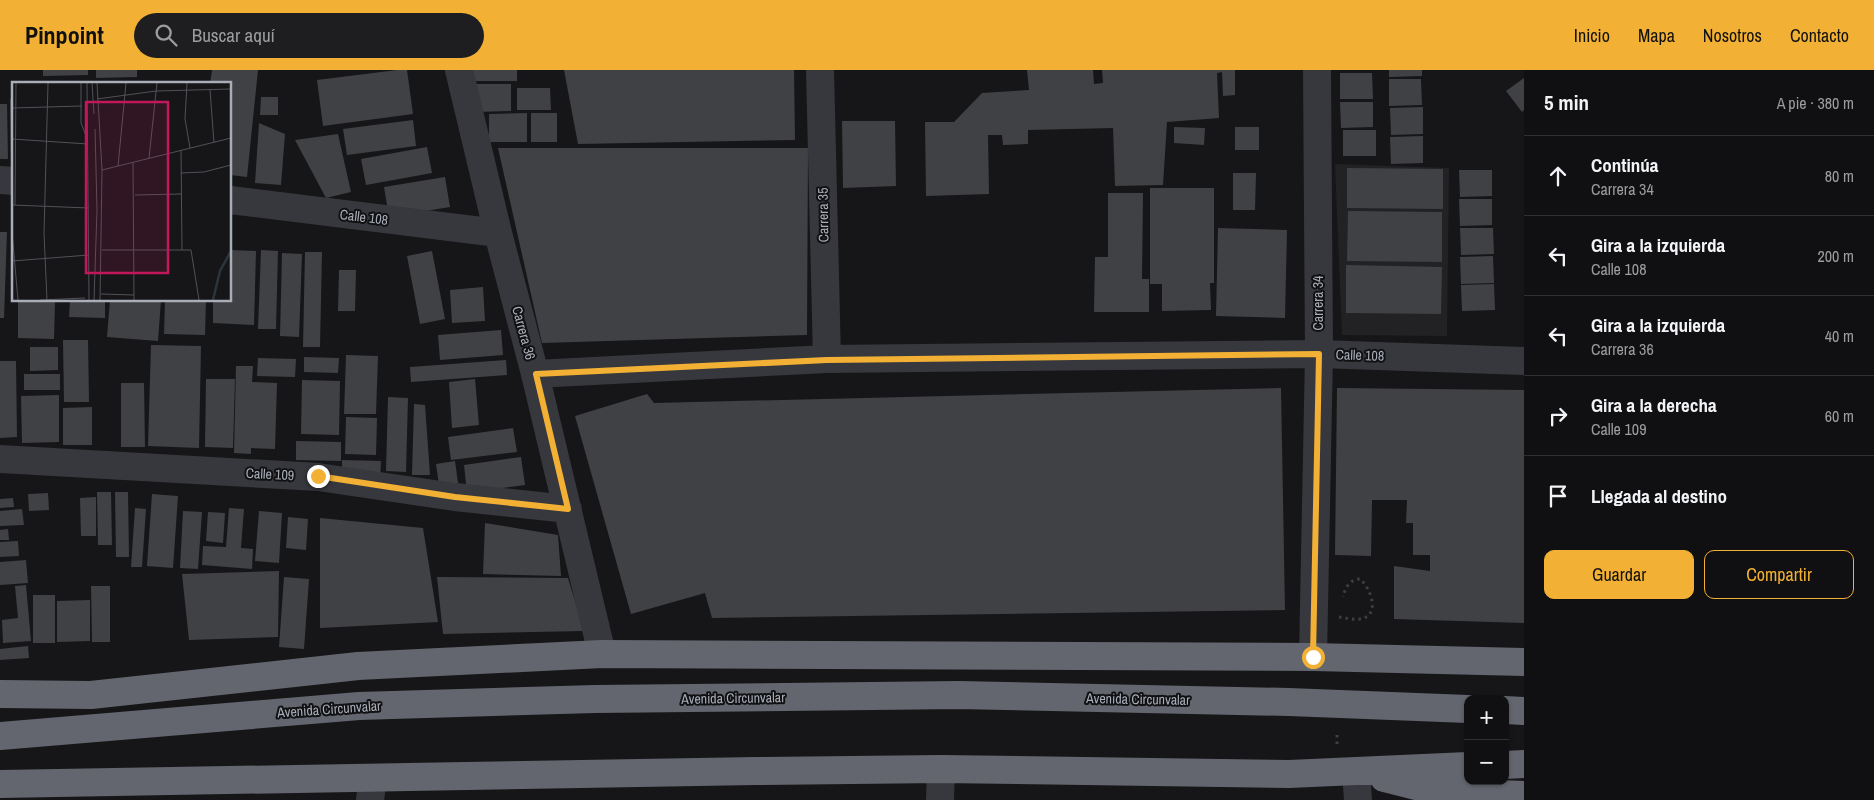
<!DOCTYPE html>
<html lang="es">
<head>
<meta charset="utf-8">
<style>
	body { margin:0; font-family:"Archivo Narrow",sans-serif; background:#1e1e20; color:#f1f3f6 }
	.controls { position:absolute; right:15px; bottom:15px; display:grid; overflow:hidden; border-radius:10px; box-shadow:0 1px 4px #0004 }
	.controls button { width:45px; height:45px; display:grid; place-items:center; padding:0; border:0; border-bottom:1px solid #303032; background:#101012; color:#f1f3f6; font:25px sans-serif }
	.stop { position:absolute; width:15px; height:15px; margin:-11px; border:4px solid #f2b134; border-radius:50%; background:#fff }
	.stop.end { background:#f2b134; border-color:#fff; box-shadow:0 1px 5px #0008 }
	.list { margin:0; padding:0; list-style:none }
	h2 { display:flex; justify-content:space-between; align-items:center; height:65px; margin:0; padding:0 20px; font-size:21px }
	h2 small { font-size:16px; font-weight:400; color:#9c9d9f }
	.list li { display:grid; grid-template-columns:32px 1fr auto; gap:15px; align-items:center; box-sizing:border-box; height:80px; padding:0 20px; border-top:1px solid #303032 }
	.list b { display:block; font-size:19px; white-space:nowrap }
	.list p { margin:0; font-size:16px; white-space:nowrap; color:#9c9d9f }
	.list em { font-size:16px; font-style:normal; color:#9c9d9f }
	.actions { display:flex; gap:10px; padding:15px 20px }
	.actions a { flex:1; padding:11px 0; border:1px solid #f2b134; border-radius:10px; text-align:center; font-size:18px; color:#f2b134 }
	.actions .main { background:#f2b134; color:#111 }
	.icon { flex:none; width:28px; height:28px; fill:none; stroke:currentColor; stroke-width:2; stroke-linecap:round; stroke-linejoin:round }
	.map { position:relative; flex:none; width:1524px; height:730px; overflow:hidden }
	header { display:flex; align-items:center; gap:30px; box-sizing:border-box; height:70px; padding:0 25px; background:#f2b134; color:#111 }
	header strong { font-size:24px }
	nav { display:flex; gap:28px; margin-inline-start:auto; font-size:18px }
	.search { width:350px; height:45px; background:#1e1e20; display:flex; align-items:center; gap:12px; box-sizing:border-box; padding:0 18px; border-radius:28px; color:#9c9d9f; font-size:19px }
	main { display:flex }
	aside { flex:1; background:#101012 }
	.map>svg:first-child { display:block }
</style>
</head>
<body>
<header>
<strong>Pinpoint</strong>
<div class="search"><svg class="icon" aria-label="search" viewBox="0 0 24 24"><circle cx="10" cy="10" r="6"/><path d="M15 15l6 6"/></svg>Buscar aquí</div>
<nav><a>Inicio</a><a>Mapa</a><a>Nosotros</a><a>Contacto</a></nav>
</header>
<main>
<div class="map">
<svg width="1524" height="730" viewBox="0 0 1524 730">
	<rect width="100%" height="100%" fill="#161618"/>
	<path fill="#222225" d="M1335,94L1449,98L1447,266L1342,265Z"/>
	<path fill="#404145" d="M43,0H88V5L43,6Z
		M96,0H137V7L96,8Z
		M212,0H258L247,107L230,105V14H210Z
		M397,0H407L413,44L323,56L317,10Z
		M465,0H517V11H465Z
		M564,0H794L795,70L578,74Z
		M1027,0H1093L1094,14L1103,13L1102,0H1235V25L1223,26L1222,2L1217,3L1219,48L1167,52L1163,115L1115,116L1113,58L1028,60V74L1003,75L1002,65H988L989,124L926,126L925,52H954L982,23L1029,20Z
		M1389,0H1422V6L1389,7Z
		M1340,3H1372L1373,29H1340Z
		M1524,8V40L1522,42L1506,21Z
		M1389,9H1421L1422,35L1389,36Z
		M475,14H511V41L475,42Z
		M517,18H550L551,40H517Z
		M261,27H278V45H260Z
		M14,28V91H11L10,29Z
		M1340,32H1373V57L1341,58Z
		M0,34H7L8,89H0Z
		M1423,37V64L1391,65L1390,38Z
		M527,43V72H489V44Z
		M531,43H557V72H531Z
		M413,50L416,76L347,85L343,59Z
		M842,51H895L896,116L843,118Z
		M259,53L285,64L281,115L255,113Z
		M1174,57L1205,58L1204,75L1174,73Z
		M1235,57H1259V80H1235Z
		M1343,60H1376V86H1343Z
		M338,64L351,122L326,128L295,70Z
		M1423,66V93L1391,94L1390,67Z
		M427,77L432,103L366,115L361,89Z
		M498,78H808L807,265L542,273Z
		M1347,98L1443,99V139L1347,138Z
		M1459,100H1492V126L1460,127Z
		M1233,103H1256L1255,140H1233Z
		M445,107L450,137L389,147L384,117Z
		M1150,118H1214V213H1210L1211,240L1162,241V214H1150Z
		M1108,123H1143L1142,209H1149V242H1094L1095,187H1108Z
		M1459,129H1492V155L1460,156Z
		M1348,141L1442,142V192L1347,191Z
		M1218,158L1287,160L1285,248L1216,246Z
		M1460,158H1493L1494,184L1461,185Z
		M0,162H7L4,248H0Z
		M230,180L256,181L254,255L213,253V230H230Z
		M261,180L278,181L276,259H258Z
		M432,181L445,249L420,254L407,186Z
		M305,182H322L320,277H303Z
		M282,183L302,184L299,267L280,266Z
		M1493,186L1494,213L1461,214L1460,187Z
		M1346,195L1442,197L1441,244L1346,243Z
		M339,200H356L355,241H338Z
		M1494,214L1495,240L1462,241L1461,215Z
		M483,217L485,251L452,253L450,220Z
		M70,230H105V248L69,247Z
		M110,230H161L158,271L107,267Z
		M165,230H206L205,265L164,264Z
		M18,232H55L54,269L18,268Z
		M501,260L503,285L440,290L438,265Z
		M63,270H88L89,332H64Z
		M151,275L201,276L199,378L148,376Z
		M30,277H58V300L30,301Z
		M346,285L378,286L376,344H344Z
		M304,287L339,288L338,303L304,302Z
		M258,288L296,289L295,307L257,306Z
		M506,290L507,305L411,312L410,297Z
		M0,291H16L17,367L0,368Z
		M236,296H253L252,312L277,313L275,379L251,378V384L234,383Z
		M24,304H60V320H24Z
		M206,309H235L233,378L205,377Z
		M475,309L479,355L452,358L449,312Z
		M302,310L340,311L339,365L301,364Z
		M121,313H144L145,377H121Z
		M1281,318L1285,540L712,548L705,523L631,544L575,346L647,324L654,333Z
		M1337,318L1524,320V553L1394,549V496L1430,501V485H1413V453H1406L1407,430H1372L1371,486L1335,485Z
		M59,325V372L22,373L21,326Z
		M388,327L408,328L406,402L386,401Z
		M414,334L425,335L430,405H412Z
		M92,337V375H63V338Z
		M346,347L377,348L376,385L345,384Z
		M513,358L517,382L451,390L448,367Z
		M296,371L341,372V391L296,390Z
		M521,387L525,415L467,423L464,395Z
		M342,390L381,391L380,410L342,408Z
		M455,391L459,420L440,422L436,394Z
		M97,422H111L112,475H98Z
		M115,422H128L129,487H116Z
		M48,423L49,440L29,441L28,424Z
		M152,424L178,426L173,498L147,496Z
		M96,427V466H81L80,428Z
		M13,428L14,437L0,438V429Z
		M135,438L146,439L142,497H131Z
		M229,438L244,439L241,478L253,479L252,499L202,495L203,476L226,477Z
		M22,439L24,455L0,456V441Z
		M183,441L202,442L198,499L180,498Z
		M259,441L282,443L279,493L255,491Z
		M208,442L225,443L223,473L206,471Z
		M288,447L308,449L306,480L286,478Z
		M320,448L423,458L438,552L320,558Z
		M485,453L558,465L561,506L483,504Z
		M8,459L9,470H0V460Z
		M18,471L19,486L0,487V472Z
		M26,490L28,513L0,515V492Z
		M279,501L278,567L189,570L182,504Z
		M284,507L309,509L304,579L279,577Z
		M437,507L568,508L584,561L443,564Z
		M26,515L31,571L3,573L2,550L18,548L15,516Z
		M91,516H110V572H92Z
		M33,525H55V573H33Z
		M90,530V571L57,572V531Z
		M28,576L29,588L0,590V579Z"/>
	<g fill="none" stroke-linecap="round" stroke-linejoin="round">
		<path stroke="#3d3f44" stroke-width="3" stroke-dasharray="2.5 4" stroke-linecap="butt" d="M1339,547C1346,548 1354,550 1360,549C1381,546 1371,518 1360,509C1350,509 1345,518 1343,527
			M1337,674V661"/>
		<path stroke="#37383d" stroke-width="28" d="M459,0L498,163L535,304L602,584
			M820,0L827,289
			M0,110L14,111
			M230,130L498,163
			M535,304L827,289L1319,284L1524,291
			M0,389L318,407L455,427L568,439
			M1313,587L1319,284L1317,0
			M1356,701L1358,730
			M370,730L373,708
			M940,730L941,699"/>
		<path stroke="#63666e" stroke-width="28" d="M0,624L91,625L358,596L602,584L1313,587L1524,592
			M1505,640L1524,641
			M0,666L359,636L595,629L959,625L1289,632L1468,639
			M1505,695L1524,694
			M1384,708L1424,718L1451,722L1524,725
			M0,714L756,701L941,699L1289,704L1468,696"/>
	</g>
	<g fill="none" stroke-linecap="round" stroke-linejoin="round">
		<path stroke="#f2b134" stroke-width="6" d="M318,406L455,427L568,439L536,304L827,290L1319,284L1313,587"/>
	</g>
	<g text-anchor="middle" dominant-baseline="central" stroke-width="4" stroke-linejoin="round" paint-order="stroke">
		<g font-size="14" fill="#a8adb8" stroke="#111113">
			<text transform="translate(823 145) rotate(-91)">Carrera 35</text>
			<text transform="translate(364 147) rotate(7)">Calle 108</text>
			<text transform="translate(1318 233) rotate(-90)">Carrera 34</text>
			<text transform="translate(524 263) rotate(75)">Carrera 36</text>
			<text transform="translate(1360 285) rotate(2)">Calle 108</text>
			<text transform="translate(270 404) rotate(3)">Calle 109</text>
			<text transform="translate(733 628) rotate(-1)">Avenida Circunvalar</text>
			<text transform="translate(1138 629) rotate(1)">Avenida Circunvalar</text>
			<text transform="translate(329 639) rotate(-4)">Avenida Circunvalar</text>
		</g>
	</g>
	<g transform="translate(12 12)">
		<rect width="219" height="219" fill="#161618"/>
		<path fill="none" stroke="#2c353c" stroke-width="2.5" d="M201,218L208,189L219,169"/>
		<path fill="none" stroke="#505258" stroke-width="1" d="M69,1V41L75,56M75,1L77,218M80,1L82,32M85,1L90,88L88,218M175,1L173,37L178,66M198,8L202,61M85,17L144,9L219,7M0,26L70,24M0,57L76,62M169,69L170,168M137,76L145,1M121,80L122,218M106,84L114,1M90,88L219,56M169,91L192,90L219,83M123,113L169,112M0,123L77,126M3,123L4,1M0,150L6,218M90,168H179L187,218M0,179L77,173M89,212L122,213M28,218L73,216M35,218L32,151L36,1M82,218L85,128L83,47"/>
		<path fill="#c2185b" fill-opacity="0.15" stroke="#c2185b" stroke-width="2.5" d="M74,20H156V191H74Z"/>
		<rect width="219" height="219" fill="none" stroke="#a8adb8" stroke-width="2.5"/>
	</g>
</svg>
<div class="controls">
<button>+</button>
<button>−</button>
</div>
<div class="stop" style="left:1313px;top:587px"></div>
<div class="stop end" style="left:318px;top:406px"></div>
</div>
<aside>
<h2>5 min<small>A pie · 380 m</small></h2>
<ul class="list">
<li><svg class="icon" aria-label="ahead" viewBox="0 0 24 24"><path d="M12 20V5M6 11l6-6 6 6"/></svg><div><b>Continúa</b><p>Carrera 34</p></div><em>80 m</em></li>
<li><svg class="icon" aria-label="left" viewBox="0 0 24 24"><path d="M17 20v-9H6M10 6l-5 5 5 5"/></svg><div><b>Gira a la izquierda</b><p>Calle 108</p></div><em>200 m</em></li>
<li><svg class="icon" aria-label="left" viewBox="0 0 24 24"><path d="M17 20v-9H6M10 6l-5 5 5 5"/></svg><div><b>Gira a la izquierda</b><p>Carrera 36</p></div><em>40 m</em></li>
<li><svg class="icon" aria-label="right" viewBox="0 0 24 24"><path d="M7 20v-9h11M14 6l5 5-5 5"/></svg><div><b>Gira a la derecha</b><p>Calle 109</p></div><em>60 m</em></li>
<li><svg class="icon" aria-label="arrive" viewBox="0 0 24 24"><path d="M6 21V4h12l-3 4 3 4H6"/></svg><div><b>Llegada al destino</b></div></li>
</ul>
<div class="actions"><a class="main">Guardar</a><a>Compartir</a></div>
</aside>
</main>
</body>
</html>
